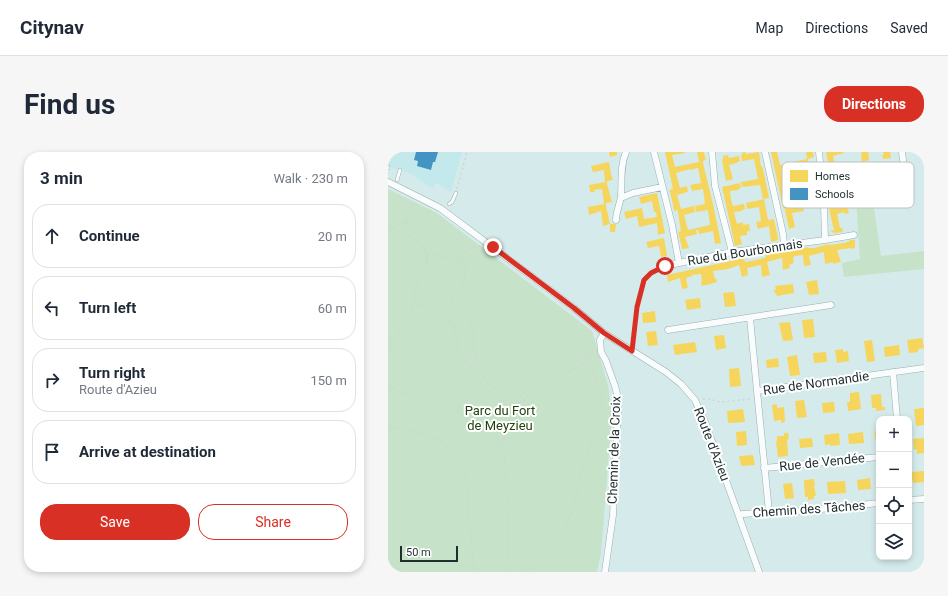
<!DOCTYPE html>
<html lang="en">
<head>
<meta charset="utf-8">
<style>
	body { margin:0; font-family:Roboto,sans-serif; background:#f6f6f7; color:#1f2937 }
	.controls { position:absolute; right:12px; bottom:12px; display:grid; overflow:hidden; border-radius:8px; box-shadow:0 2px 6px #0003 }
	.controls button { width:36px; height:36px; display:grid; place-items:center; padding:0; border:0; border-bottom:1px solid #e0e1e3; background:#fff; color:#1f2937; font:20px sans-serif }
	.scale { position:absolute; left:12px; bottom:10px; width:58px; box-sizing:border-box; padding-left:4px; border:2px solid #1f2e2f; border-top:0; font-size:11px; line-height:14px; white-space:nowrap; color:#1f2e2f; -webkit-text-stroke:3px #fff; paint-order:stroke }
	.stop { position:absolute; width:12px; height:12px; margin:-9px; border:3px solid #d93025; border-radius:50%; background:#fff }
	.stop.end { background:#d93025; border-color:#fff; box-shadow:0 1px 4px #0008 }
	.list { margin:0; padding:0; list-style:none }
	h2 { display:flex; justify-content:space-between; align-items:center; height:52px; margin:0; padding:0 16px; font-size:17px }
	h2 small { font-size:13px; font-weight:400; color:#747a83 }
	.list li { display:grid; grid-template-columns:26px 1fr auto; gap:12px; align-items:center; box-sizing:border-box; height:64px; margin:0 8px 8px; padding:0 8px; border:1px solid #e0e1e3; border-radius:16px }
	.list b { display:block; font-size:15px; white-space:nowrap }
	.list p { margin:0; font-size:13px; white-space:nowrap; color:#747a83 }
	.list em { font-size:13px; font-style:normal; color:#747a83 }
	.actions { display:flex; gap:8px; padding:12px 16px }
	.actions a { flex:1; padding:9px 0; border:1px solid #d93025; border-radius:16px; text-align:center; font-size:14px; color:#d93025 }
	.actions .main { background:#d93025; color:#fff }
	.icon { flex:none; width:22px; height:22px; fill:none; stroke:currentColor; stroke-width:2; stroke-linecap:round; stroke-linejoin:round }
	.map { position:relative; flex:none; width:536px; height:420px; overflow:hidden; border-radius:16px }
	header { display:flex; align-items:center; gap:24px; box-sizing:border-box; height:56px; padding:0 20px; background:#fff; border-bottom:1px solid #e0e1e3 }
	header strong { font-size:19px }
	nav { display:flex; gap:22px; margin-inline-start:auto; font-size:14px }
	.intro { display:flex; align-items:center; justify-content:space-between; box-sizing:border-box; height:96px; padding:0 24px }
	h1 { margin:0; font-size:28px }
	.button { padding:10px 18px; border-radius:16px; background:#d93025; color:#fff; font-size:14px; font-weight:700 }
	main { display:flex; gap:24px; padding:0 24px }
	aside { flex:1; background:#fff; border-radius:16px; box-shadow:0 2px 6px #0003 }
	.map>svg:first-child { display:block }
</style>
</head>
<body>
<header>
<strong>Citynav</strong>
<nav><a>Map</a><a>Directions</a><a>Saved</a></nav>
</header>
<div class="intro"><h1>Find us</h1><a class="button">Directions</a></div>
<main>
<aside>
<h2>3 min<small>Walk · 230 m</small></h2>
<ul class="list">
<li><svg class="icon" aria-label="ahead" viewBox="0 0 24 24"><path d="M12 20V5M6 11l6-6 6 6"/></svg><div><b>Continue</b></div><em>20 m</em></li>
<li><svg class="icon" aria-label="left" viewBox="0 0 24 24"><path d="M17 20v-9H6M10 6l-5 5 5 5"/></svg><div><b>Turn left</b></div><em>60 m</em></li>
<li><svg class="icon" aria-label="right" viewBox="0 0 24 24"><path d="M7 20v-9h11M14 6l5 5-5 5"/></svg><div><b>Turn right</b><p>Route d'Azieu</p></div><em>150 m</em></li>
<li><svg class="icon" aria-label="arrive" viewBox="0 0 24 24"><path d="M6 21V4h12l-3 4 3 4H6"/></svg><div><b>Arrive at destination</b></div></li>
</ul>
<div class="actions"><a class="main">Save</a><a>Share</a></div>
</aside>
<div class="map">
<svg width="536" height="420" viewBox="0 0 536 420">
	<rect width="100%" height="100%" fill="#d5ebeb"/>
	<path fill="#c4e9ec" d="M0,0H74L63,40L48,31L45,37L21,21L0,15Z"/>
	<path fill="#c6e2c8" d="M482,29L493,104L536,99V117L456,125L454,111L472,107L467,32Z
		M0,37L49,61L204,179L220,233L224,264L213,401L209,420H0Z"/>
	<path fill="#f6d55c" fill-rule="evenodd" d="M221,0H229V3L222,5Z
		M277,0H297V1L284,3L287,15L311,10L309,0H316L318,8L315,9V11L325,52L333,91L327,92L325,79L311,82L310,78H308L309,82L297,85L301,96L294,97L293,92L290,80L293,79L292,73L290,60L289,58L286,59L285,53L282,40L281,38L285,37ZM310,16L313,31L302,33L304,39L315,37L317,52L307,54L308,60L320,58L322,73L300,78L296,63L307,60L306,54L293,57L289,43L297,41V40H300L299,34L292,36L288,21L302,17V18Z
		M357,0L358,2L371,0L373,15L374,14L376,21L381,46L375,47L372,33L354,35L353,30L370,27L366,7L354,9L353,3H354V1Z
		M383,0H389L392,13L419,7L418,1L419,0H425L426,5L420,7V9L429,48L423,50L420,35L412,37V36L406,38V39L397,40L401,55L415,52L416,59L404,61L407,75L401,77L397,58L396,56H395ZM416,14L418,29L396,34L393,20L401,18V17L407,15V16Z
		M438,0H456V1L445,4L447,15L455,13L456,18L462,17V20L445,22L448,34L458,32L460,39L455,40V39L447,41L451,55L459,53L461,61L457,62L456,60L449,62L452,76H454L455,80L446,81L442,79L446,78L441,57L444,56L440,36L442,35L438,20V17L441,16Z
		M473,0H480L481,8L474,10L473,5H474Z
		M495,0H502L503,6L495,7L494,3H496Z
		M340,3L341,6L351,4L352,9L349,10V11L341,13L345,27L338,29L334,8L335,7V4Z
		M221,10L223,22L225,28L219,29V32L224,50L218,51V54L222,72H228L227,80H222V72L215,74L213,59L201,63L200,55L216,52L214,37L206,38L207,40H202L201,33L217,30L216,18L205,20L203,14Z
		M352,31L353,36L350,37V38L342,39L343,48L345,54L356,52L357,57L354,58V59L346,60L349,72L355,70V73L361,72L362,79H359V83L352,84L354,92L347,94L334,35Z
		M269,41L277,81L270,83L269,71L251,75L249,64L238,67L236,60L254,56L256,67L269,65L268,60H266L264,49L253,52L251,45Z
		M376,47L380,68L386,67L390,86V88L388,89L383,90L381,74L370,77L368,70L373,69L371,55L359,57L358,51Z
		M276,86L279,104L273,105L271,94L260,96L258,90Z
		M462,88H467V96L464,97L463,96L449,98L453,110L445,112V110L437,112L436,100L421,104L423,113L416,114L415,103L406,104V105L405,106L406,110L404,112L401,113L402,116L395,118L394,106L379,110L382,123L374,125L373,113L359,116L360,123L354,125L351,113L340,117L325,119L327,127L328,126L329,130L322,132L314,134L313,130L314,129L313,122L304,123V124L298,126L300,136L294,137L292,126L280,130L279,123L356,106L357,110L363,109L376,106L378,105L377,102L398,98L399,100L420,95V96H426L441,92V93H443L456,91L462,89Z
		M429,128L431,142L421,143L418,130Z
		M405,132L406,141L389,144L388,141L387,142L386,138L388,137L387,134Z
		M346,140L348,154L337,155L335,141Z
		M312,146L313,156L299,158L297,148Z
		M267,159L268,170L255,171L254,161Z
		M425,167L427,185L416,186L414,168Z
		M402,170L405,188L395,189L391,171Z
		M268,179L270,193L260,194L258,180Z
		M336,183L338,196L328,198L326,184Z
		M534,186L536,196L530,197V200L521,201L519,188Z
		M484,188L487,209L479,210L476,189Z
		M307,190L309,200L287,203L285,193Z
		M511,193L512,203L497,205L496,195Z
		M455,197V200L460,199L461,209L449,211L447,198Z
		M438,200L439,210L426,211L425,201Z
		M409,203L412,223L402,224L399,205Z
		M390,206L391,215L379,216L378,208Z
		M351,216L353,234L342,235L341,217Z
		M471,240L473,257L460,259L459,250H462V241Z
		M493,242L494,255H497V258L488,259V256H484L483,243Z
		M416,248L419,265L409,266L407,249Z
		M446,250L447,260L435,261L434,251Z
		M389,252V256L396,255L397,270L393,271V268L386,269L384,253Z
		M536,256V273L528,274L526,257Z
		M355,257L357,270L340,271L339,259Z
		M358,279L359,293L349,294L348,280Z
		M487,279H491V287H487Z
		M475,280L476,291L461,292L460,282Z
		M396,281H400L401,287L398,288H399L400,304L390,305L388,289H389V284H396Z
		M451,281L452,293L442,294V292L437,293L436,283Z
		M424,286L425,295L412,296L411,287Z
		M536,286V301L529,302V297L526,298L525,287Z
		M365,303L367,313L353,314L351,304Z
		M536,319V330L525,331L523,320Z
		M482,326L483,337L470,338L469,328Z
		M426,327L427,334H426L428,344H426V347L420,348V345H417L416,328Z
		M457,329L458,341L440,342L439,330Z
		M404,331L406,346L397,347L395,332Z"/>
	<path fill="#4393c3" d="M28,0H50L47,10H45L43,18L29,14L30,9L26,8Z"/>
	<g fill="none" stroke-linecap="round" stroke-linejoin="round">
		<g stroke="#9cadad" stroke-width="4">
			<path id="service" d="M0,16V15
				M9,28L12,18
				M61,52L64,50L68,41"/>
		</g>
		<g stroke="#9cadad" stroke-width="7">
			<path id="minor" d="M266,0L284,73L291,111
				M324,0L327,34L344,100
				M377,0L395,82L396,92
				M514,0L516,16
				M0,30L52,56L186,156L216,181L278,220L293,232L307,248L317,270L371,420
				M233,46L245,41L274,35
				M228,68C228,60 232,52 233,44C234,29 232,14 238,0
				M437,88L466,83
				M277,114L344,100L437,88L436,52L431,0
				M362,166L369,239
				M280,178L443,153
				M216,181L212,188L213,200L218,209L227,234L230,246V259L225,363L217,420
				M505,220L509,267
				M376,316L491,305
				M521,348L536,347
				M381,360L369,239L536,216
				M351,363L355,362L385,360L394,361L491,351"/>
		</g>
		<path stroke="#ced5d5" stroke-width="1.5" stroke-dasharray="2 3" stroke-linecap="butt" d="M69,37L79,0
			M0,79L19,69
			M39,103L54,104L73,108
			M25,150C39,154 66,166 68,181C70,192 66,197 75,207C79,212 84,215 89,219C104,233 126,252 120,275C119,281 117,287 113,291
			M245,192L249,155L256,128L263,121L271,116
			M0,197L25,155L27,135L39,111L38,98L17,80L19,69L26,50
			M88,219L89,208L85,192L86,182L83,172L77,162L65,158C60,145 69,142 74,133C78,126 78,114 73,108C77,98 81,96 92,94
			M0,233L9,239L66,256L89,274L106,282L113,291L116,298L118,316L120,390L119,413L118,420
			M315,247H321L333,250L363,247
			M121,262L129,253L159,228L193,214L205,198
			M0,275C17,279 35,279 51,288C55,290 60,294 63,297C71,306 78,325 80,337C81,344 79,351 80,358C83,379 85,399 85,420
			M138,420L156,407L174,383L185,358L193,324L215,248L200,205"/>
		<use href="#service" stroke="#f9fcfc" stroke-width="3"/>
		<use href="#minor" stroke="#f9fcfc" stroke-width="6"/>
	</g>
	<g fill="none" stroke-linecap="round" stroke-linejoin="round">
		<path stroke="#d93025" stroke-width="5" d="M105,95L186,156L216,181L244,199L249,155L256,128L263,121L277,114"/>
	</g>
	<g text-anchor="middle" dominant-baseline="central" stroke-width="4" stroke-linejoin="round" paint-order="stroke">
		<g font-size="13" fill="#1f2e2f" stroke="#fff">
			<text transform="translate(357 100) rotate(-9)">Rue du Bourbonnais</text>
			<text transform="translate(428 231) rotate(-8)">Rue de Normandie</text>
			<text transform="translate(324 292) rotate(69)">Route d'Azieu</text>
			<text transform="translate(226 298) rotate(-88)">Chemin de la Croix</text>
			<text transform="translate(434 310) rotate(-6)">Rue de Vendée</text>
			<text transform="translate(421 357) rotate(-4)">Chemin des Tâches</text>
		</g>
		<g font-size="13" fill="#22430f" stroke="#fff">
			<text x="112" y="258">Parc du Fort<tspan x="112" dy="15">de Meyzieu</tspan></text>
		</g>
	</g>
	<rect x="394" y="10" width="132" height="46" rx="6" fill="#fff" stroke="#bcc0c1" stroke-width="1"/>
	<rect x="402" y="18" width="18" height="12" fill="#f6d55c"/>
	<rect x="402" y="36" width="18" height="12" fill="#4393c3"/>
	<g font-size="11" fill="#1f2e2f">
		<text x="427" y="28">Homes</text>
		<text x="427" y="46">Schools</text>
	</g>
</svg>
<div class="controls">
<button>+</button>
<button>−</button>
<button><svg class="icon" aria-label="locate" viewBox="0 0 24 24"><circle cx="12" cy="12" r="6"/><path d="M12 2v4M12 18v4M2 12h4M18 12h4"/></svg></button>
<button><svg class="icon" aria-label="layers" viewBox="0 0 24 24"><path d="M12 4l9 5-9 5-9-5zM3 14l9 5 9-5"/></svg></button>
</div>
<div class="scale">50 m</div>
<div class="stop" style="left:277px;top:114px"></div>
<div class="stop end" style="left:105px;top:95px"></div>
</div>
</main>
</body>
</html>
